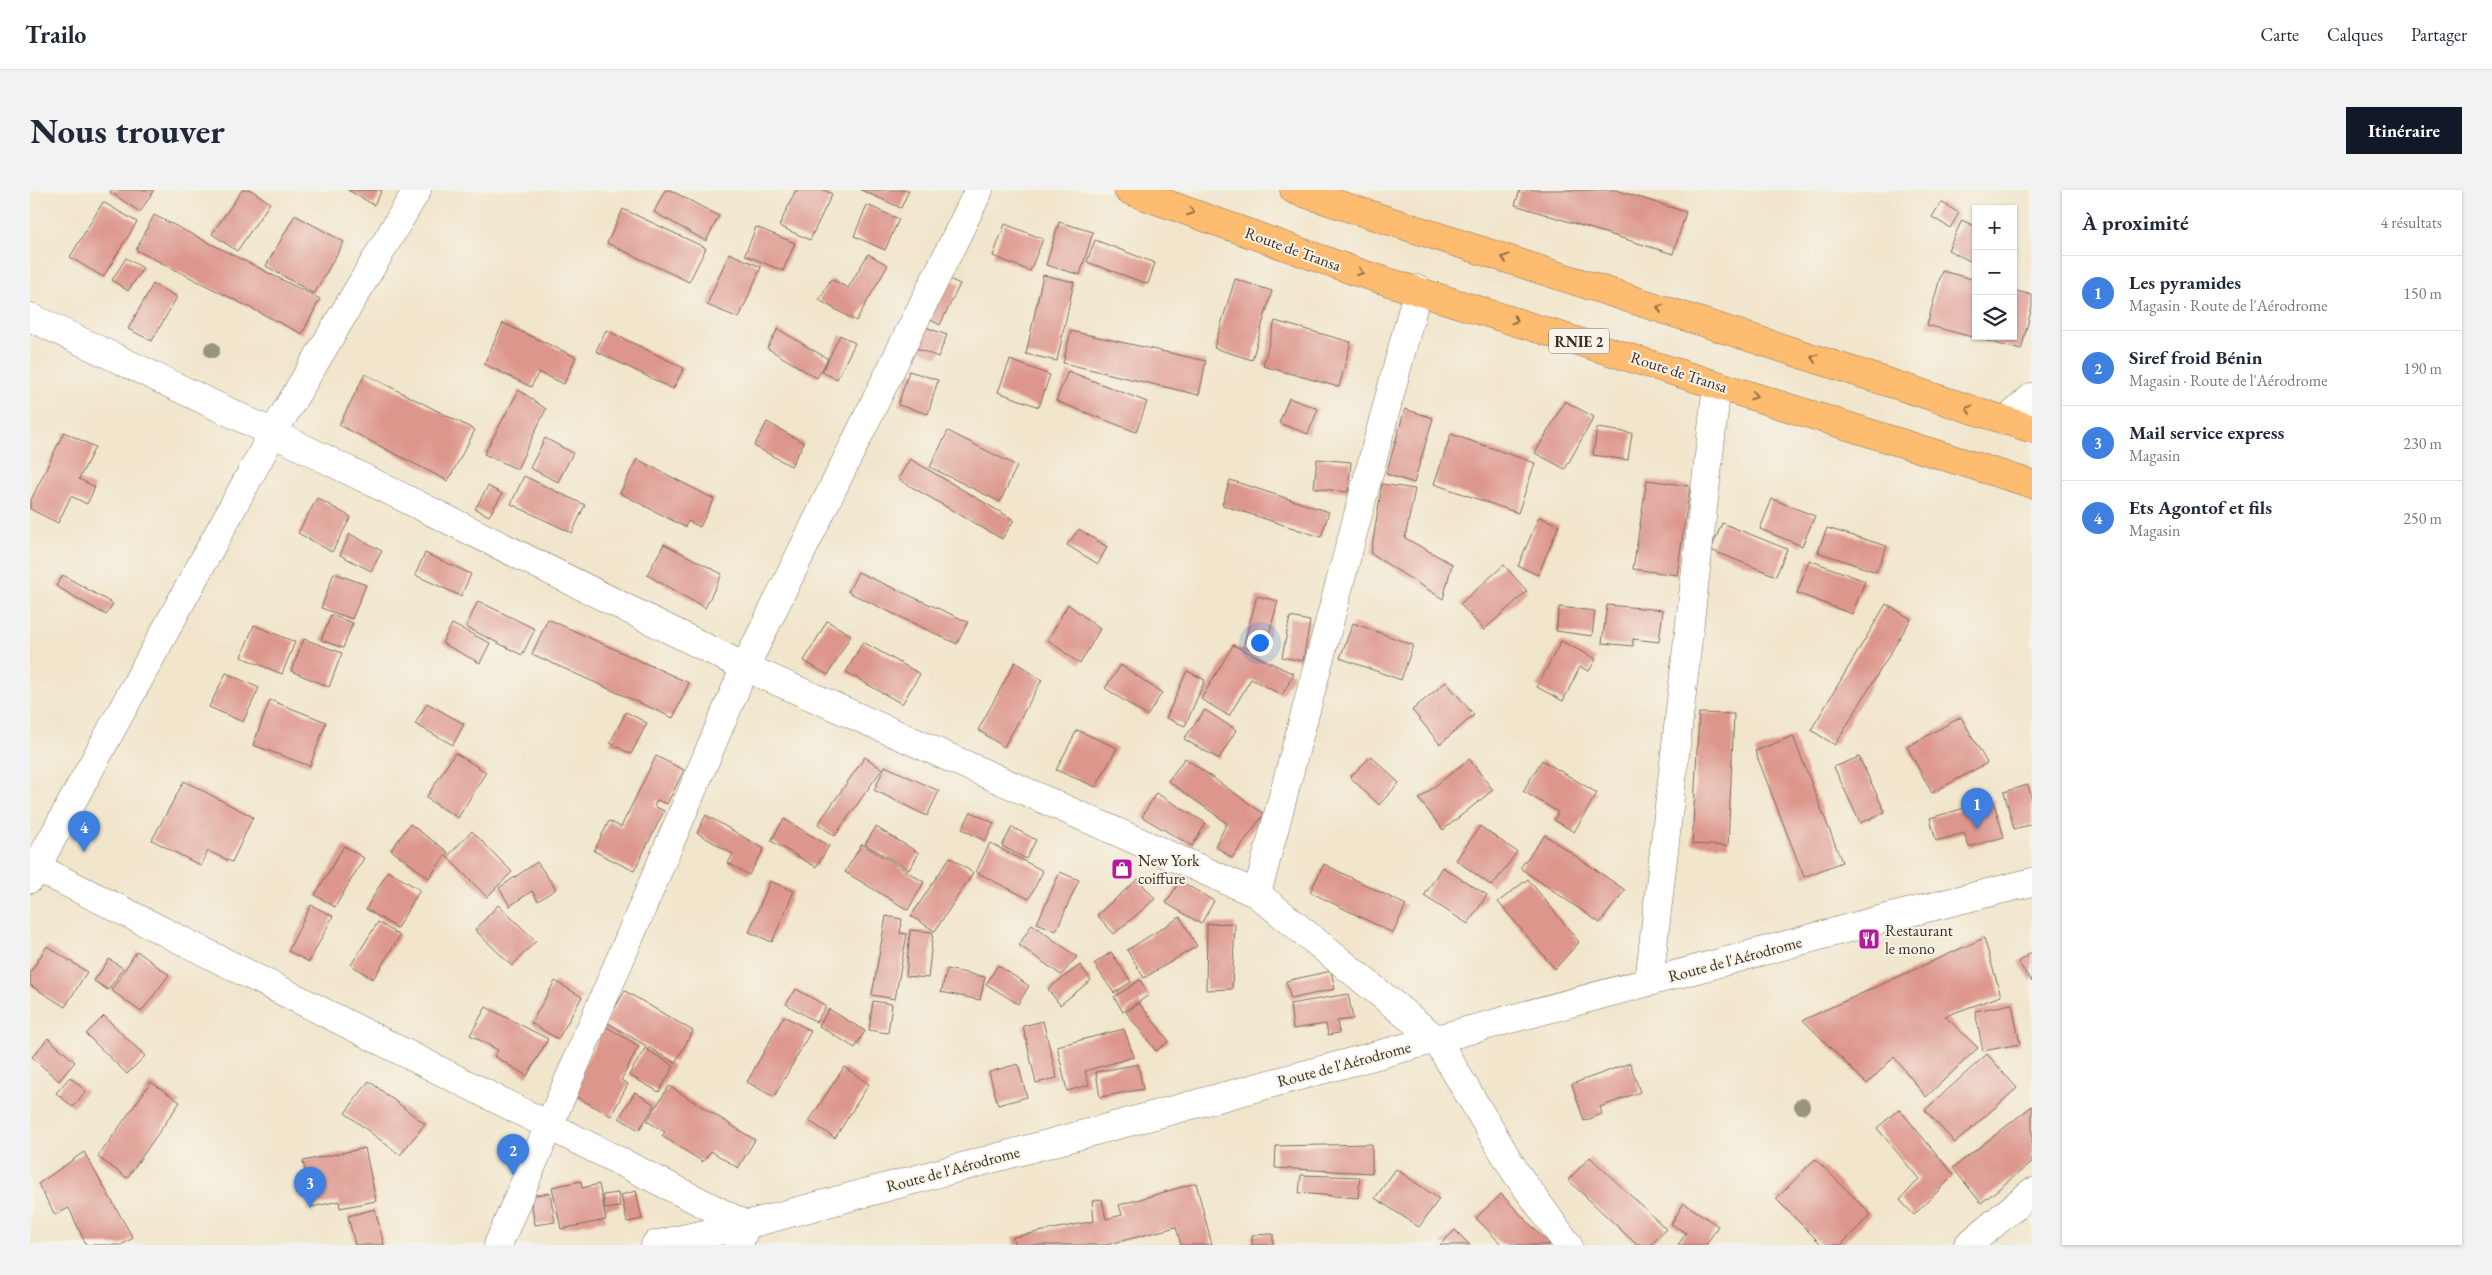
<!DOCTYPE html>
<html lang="fr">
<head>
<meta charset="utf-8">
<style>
	body { margin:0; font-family:"EB Garamond",serif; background:#f2f2f3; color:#1f2937 }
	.controls { position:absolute; right:15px; top:15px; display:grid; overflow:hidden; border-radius:0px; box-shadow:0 1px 4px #0004 }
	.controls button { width:45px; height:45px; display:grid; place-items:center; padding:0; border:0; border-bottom:1px solid #e0e1e3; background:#fff; color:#1f2937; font:25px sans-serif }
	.you { position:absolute; left:1229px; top:452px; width:18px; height:18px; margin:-12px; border:4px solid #fff; border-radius:50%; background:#1a73e8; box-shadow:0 0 0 8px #1a73e833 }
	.badge { display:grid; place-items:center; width:32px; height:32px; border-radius:50%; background:#111827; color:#fff; font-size:16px; font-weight:700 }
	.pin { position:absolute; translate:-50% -41px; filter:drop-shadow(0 1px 2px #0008) }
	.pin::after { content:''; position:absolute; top:26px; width:18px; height:15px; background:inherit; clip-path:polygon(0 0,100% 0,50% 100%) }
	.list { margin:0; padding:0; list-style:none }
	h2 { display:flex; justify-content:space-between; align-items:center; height:65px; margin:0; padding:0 20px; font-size:21px }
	h2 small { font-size:16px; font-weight:400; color:#747a83 }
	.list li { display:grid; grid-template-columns:32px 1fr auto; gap:15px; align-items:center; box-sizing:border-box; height:75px; padding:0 20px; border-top:1px solid #e0e1e3 }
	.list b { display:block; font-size:19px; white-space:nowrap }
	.list p { margin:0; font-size:16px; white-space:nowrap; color:#747a83 }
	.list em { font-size:16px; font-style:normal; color:#747a83 }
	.icon { flex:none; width:28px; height:28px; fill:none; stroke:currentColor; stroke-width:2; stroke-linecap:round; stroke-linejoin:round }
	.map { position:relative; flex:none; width:2002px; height:1055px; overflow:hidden; border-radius:0px }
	header { display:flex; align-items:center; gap:30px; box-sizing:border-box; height:70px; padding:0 25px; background:#fff; border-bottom:1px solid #e0e1e3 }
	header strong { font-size:24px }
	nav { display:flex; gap:28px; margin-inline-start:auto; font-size:18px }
	.intro { display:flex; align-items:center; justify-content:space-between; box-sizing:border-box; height:120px; padding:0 30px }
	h1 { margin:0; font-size:35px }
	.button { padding:12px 22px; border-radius:0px; background:#111827; color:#fff; font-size:18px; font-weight:700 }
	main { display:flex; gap:30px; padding:0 30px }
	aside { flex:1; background:#fff; border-radius:0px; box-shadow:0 1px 4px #0004 }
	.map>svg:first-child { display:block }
</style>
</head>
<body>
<header>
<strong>Trailo</strong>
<nav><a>Carte</a><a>Calques</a><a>Partager</a></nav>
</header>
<div class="intro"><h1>Nous trouver</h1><a class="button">Itinéraire</a></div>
<main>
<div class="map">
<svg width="2002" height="1055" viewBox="0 0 2002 1055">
	<rect width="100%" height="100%" fill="#f7f3e8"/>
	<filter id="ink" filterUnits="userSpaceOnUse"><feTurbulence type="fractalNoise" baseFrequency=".02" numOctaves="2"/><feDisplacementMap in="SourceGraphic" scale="10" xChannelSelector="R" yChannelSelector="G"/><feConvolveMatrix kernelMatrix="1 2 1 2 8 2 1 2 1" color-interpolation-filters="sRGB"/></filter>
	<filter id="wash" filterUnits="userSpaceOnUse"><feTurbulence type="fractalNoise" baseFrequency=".0096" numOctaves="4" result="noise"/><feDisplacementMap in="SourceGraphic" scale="20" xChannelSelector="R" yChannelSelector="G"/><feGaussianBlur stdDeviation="1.12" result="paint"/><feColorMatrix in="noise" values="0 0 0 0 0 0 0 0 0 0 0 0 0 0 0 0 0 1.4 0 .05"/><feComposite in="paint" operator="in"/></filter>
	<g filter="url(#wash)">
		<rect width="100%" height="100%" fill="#f1e5cb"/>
		<g id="blocks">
			<path fill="#dd968c" d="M81,0H124L110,22L80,2Z
				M212,0H221L240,13L207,61L182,44Z
				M318,0H352L344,15Z
				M635,0H640L689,26L676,51L624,22Z
				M766,0H794L802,4L780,50L749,36Z
				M831,0H879L871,18Z
				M1490,0H1586L1656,22L1643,64L1485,15Z
				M73,12L107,32L73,87L40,67Z
				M1911,12L1929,23L1920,38L1902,27Z
				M837,15L869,29L855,60L824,46Z
				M593,19L676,58L659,92L577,53Z
				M124,25L290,109L272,144L106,60Z
				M265,25L314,52L284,104L236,76Z
				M1932,30L1946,37V74L1918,60Z
				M1029,32L1063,42L1050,85L1016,75Z
				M975,34L1013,49L1000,81L963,66Z
				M726,37L765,53L753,81L715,65Z
				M1065,50L1125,73L1118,94L1057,72Z
				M699,63L731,77L709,128L677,115Z
				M838,64L858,75L826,131L789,110L801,89L818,98Z
				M96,68L113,78L98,101L82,90Z
				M1912,81L1946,90V146H1983V100L2002,105V117L1991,160L1897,135Z
				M911,85L930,94L910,135L891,125Z
				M1013,85L1044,92L1027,171L996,164Z
				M1205,89L1242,101L1222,170L1184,158Z
				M123,94L147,107L122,151L98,139Z
				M879,131L917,145L908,167L871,152Z
				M1245,131L1321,152L1309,197L1233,176Z
				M473,133L546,167L534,194L509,182L501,197L454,174Z
				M748,139L798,169L787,188L737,158Z
				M576,140L654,178L643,199L566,161Z
				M1041,141L1176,171L1169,205L1033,173Z
				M810,145L825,153L807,189L792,182Z
				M980,170L1020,185L1009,217L968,202Z
				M879,181L908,190L898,224L868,215Z
				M1038,181L1117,212L1106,242L1026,211Z
				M335,184L445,240L418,291L309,235Z
				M489,200L516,219L487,279L454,264Z
				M1259,208L1288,219L1278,244L1249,233Z
				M1535,211L1564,227L1535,279L1505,263Z
				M1375,219L1403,228L1384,293L1356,284Z
				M737,232L774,253L761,276L724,256Z
				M1567,238L1602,243L1598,270L1563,265Z
				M918,241L987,276L970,312L900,277Z
				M34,242L65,257L49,289L65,297L57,314L41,306L28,333L0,319V312Z
				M1421,244L1505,273L1488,323L1404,294Z
				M515,248L543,263L528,292L500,278Z
				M607,269L684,309L670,337L658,331L655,337L590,303Z
				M880,269L984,330L972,349L868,289Z
				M1287,269L1321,272L1318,302L1284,298Z
				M494,286L555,315L542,343L481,314Z
				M1200,290L1299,322L1291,347L1192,315Z
				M1617,290L1660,296L1647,385L1603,379Z
				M1352,294L1385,299L1375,348L1422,374L1413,409L1341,364Z
				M458,296L472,304L459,326L445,319Z
				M287,308L321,327L302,362L268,343Z
				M1742,309L1785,326L1772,356L1730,339Z
				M1509,327L1529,335L1508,385L1488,376Z
				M1692,333L1757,359L1746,386L1681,360Z
				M1797,338L1857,356L1846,382L1788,362Z
				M1049,339L1077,357L1068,374L1037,355Z
				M320,344L352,361L341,381L310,365Z
				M634,354L692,384L675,418L617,385Z
				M395,363L441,384L431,406L385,385Z
				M1779,370L1835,391L1822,424L1767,403Z
				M1474,375L1497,401L1454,440L1430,414Z
				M828,382L938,432L927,454L818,402Z
				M304,383L336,395L322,429L291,418Z
				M33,385L83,414L76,425L26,396Z
				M1227,406L1248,411L1234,462L1213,457Z
				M448,411L505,439L492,465L436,437Z
				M1038,414L1070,439L1050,474L1018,450Z
				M1856,414L1881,429L1805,555L1781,540Z
				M1577,415L1633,420L1629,452L1603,449V456L1572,453Z
				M1529,417L1565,421L1562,446L1526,441Z
				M301,425L323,433L313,458L291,450Z
				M1260,427L1280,431L1273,471L1252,467Z
				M518,429L659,493L643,528L502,464Z
				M797,431L821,445L798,485L774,471Z
				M1323,433L1383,455L1371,490L1310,468Z
				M422,434L460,453L450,473L412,453Z
				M224,435L265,452L252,484L211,467Z
				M274,449L312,463L299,497L261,481Z
				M1531,451L1566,469L1559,481L1550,477L1533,511L1507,497Z
				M833,452L890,484L872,514L816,482Z
				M1203,455L1264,484L1252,505L1221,489L1199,526L1171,509Z
				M985,472L1012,490L974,557L948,540Z
				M1091,475L1132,503L1117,526L1075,498Z
				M1157,481L1175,490L1155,536L1136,528Z
				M196,483L229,498L213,532L179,517Z
				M1416,492L1444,525L1410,554L1382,520Z
				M240,510L296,532L280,576L223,555Z
				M397,513L434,534L423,555L385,534Z
				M1175,520L1206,540L1189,569L1154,549Z
				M596,522L617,533L601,564L580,553Z
				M1669,523L1704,524L1698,656L1662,654Z
				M1931,527L1957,573L1902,603L1877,557Z
				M1047,540L1087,558L1066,597L1026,580Z
				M1763,546L1812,672L1774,687L1725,561Z
				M425,563L456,582L428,628L396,608Z
				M626,566L654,580L637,614L627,610L624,616L634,621L604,681L564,661L579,631L591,637Z
				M1341,566L1369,593L1349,615L1320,587Z
				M835,567L852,579L805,646L788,634Z
				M1829,567L1855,622L1830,633L1804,577Z
				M1155,568L1234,624L1202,668L1185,656L1197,633L1138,591Z
				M1439,569L1463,600L1413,640L1389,609Z
				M1512,570L1567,603L1544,642L1524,630L1528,622L1493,601Z
				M855,576L909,601L897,626L844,600Z
				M154,591L223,627L202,672L178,661L171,676L122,650Z
				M1998,595L2002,609V634L1984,639L1974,602Z
				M1126,603L1176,633L1162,656L1112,627Z
				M1963,610L1974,647L1939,657L1934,643L1906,651L1900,628Z
				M941,622L964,633L955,651L932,639Z
				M676,625L734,659L719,685L698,673L703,664L667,643Z
				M754,629L799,656L786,677L741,651Z
				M380,634L418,662L399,688L361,660Z
				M1450,636L1487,662L1462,696L1426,670Z
				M846,637L889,663L879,680L835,654Z
				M982,637L1006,650L996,669L972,656Z
				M442,641L482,682L457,707L417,667Z
				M1515,645L1595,700L1570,733L1490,678Z
				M960,653L1013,681L999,709L946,682Z
				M832,654L894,692L878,720L815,682Z
				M314,656L334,668L305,717L285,705Z
				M920,667L943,683L905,741L881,726Z
				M507,672L526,699L508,711L502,701L480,716L469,698Z
				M1294,674L1376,715L1363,743L1280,702Z
				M1412,677L1457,705L1438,734L1394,706Z
				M358,681L390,700L367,738L336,719Z
				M1030,682L1049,690L1026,741L1007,733Z
				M1108,689L1125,709L1084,744L1067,725Z
				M1498,689L1549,752L1525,779L1468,712Z
				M740,691L764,701L742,752L719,742Z
				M1150,691L1184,711L1171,734L1136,713Z
				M281,715L303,726L279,772L258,761Z
				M468,715L506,751L482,776L445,740Z
				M856,726L872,729L870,743L877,744L865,809L842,805Z
				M1150,727L1167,756L1114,788L1097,760Z
				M348,732L370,746L343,789L321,775Z
				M1205,733L1202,799L1176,800L1177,734Z
				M1002,734L1047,767L1031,785L989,755Z
				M880,740L903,742L898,788L876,786Z
				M1954,748L1971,806L1915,826L1948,858L1896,907L1864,867L1837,894L1773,830Z
				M17,756L57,782L35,817L0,795V783Z
				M107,761L139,785L111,822L81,800Z
				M1081,762L1101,792L1084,803L1064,774Z
				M2002,762V792L1988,772Z
				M79,769L93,778L78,800L64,791Z
				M968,775L999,796L988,814L956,794Z
				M1050,775L1061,790L1030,815L1018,799Z
				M917,779L955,787L950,810L911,802Z
				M1301,781L1305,799L1261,809L1256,791Z
				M1110,790L1119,805L1093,822L1084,807Z
				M525,791L552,807L528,849L501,833Z
				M766,799L796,816L786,832L756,814Z
				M595,801L663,841L645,873L576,832Z
				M1318,804L1323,829L1307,831L1309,843L1298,845L1296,834L1263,839L1260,814Z
				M843,811L862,814L858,843L839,840Z
				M1109,813L1139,851L1126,861L1096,822Z
				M1982,814L1990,854L1953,861L1945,821Z
				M456,817L518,849L497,886L464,866L468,860L440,845Z
				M799,819L835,841L825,858L789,836Z
				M74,826L115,866L97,884L56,844Z
				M754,826L781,841L744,907L717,892Z
				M1013,831L1027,888L1006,893L993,836Z
				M575,836L609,856L591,890L598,894L581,926L539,903Z
				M1094,839L1104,867L1055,881L1059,895L1037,901L1027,856Z
				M18,848L45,872L29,891L2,867Z
				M615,858L644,876L629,902L599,885Z
				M1957,864L1987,898L1925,953L1895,920Z
				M1600,873L1610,902L1570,917L1572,924L1554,931L1542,894Z
				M988,874L997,907L968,915L959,882Z
				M1108,874L1113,899L1070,907L1066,882Z
				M814,877L839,894L805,948L779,931Z
				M40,887L56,901L43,917L26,903Z
				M339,891L395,934L370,965L315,923Z
				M121,892L150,912L97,988L68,967Z
				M639,896L725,950L708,978L681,961L673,972L632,946L635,942L617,931Z
				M605,902L625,915L609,940L589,928Z
				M2002,916V972L1951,1013L1923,978Z
				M1869,919L1924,985L1884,1025L1870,1010L1889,989L1847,938Z
				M1342,954V983L1245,978L1246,956Z
				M335,958L346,1011L310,1018L309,1011L282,1017L273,971Z
				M54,962L103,1048L91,1055H56L39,1018L25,1025L8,994Z
				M1560,967L1636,1039L1621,1055H1607L1538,990Z
				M1785,969L1841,1024L1811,1055H1792L1746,1009Z
				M1366,979L1409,1009L1389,1037L1345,1008Z
				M1271,985L1330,987L1328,1008L1269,1003Z
				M551,991L552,998L569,994L576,1030L531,1039L522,997Z
				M1166,993L1182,1055H1151L1146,1037L1076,1055H984L983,1047L1064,1031L1062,1011L1072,1009L1076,1029L1092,1025L1089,1015Z
				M606,1001L612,1029L597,1032L591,1005Z
				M520,1003L525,1032L505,1035L500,1006Z
				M588,1003L590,1017L575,1019L573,1005Z
				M1471,1004L1520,1055H1472L1446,1028Z
				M1654,1013L1688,1036L1676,1055H1648L1656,1043L1641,1034Z
				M345,1019L354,1055H325L318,1026Z
				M1425,1040L1440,1055H1410Z
				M1243,1044V1055H1222V1045Z"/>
		</g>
	</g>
	<g filter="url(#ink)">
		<use href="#blocks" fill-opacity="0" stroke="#7b6b5b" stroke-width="1"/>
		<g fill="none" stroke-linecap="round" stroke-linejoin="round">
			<g stroke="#7b6b5b" stroke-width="29">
				<path id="minor" d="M0,127L243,243L715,477L1227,704L1406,849L1486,983L1538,1055
					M1976,231L2002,207
					M0,689L243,243L387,0
					M1227,704L1388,99
					M1619,792L1687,195
					M468,1055L715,477L949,0
					M709,1055L716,1035
					M1938,1055L2002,1002"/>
			</g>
			<g stroke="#7b6b5b" stroke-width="29">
				<path id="tertiary" d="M0,674L716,1035
					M625,1055L716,1035L1845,731L2002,692"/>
			</g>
			<g stroke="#7b6b5b" stroke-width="29">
				<path id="primary" d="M1098,0L1330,83L2002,294
					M1264,0L2002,239"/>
			</g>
			<use href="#minor" stroke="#fff" stroke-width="28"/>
			<use href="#tertiary" stroke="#fff" stroke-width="28"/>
			<use href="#primary" stroke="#fdbc6f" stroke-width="28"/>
		</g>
		<g fill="#97957b">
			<circle cx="182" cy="160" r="8"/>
			<circle cx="1772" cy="916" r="8"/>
		</g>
		<defs><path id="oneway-chevron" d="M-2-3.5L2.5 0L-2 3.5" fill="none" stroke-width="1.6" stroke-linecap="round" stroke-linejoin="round" transform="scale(1.25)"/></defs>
		<g stroke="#926c42">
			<use href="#oneway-chevron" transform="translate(1161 22) rotate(20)"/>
			<use href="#oneway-chevron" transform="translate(1475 68) rotate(-162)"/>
			<use href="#oneway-chevron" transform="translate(1330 82) rotate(18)"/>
			<use href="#oneway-chevron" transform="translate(1630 118) rotate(-162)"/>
			<use href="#oneway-chevron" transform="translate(1485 130) rotate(18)"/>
			<use href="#oneway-chevron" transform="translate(1784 168) rotate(-162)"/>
			<use href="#oneway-chevron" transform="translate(1724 206) rotate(18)"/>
			<use href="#oneway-chevron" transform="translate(1939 219) rotate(-162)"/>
		</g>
	</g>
	<defs>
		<g id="shop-square" transform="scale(1.125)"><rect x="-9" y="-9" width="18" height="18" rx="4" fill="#b5179e" stroke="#f7f3e8"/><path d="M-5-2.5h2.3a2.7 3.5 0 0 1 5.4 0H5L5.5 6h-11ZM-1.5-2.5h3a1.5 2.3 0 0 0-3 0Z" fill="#fff"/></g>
		<g id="restaurant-square" transform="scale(1.125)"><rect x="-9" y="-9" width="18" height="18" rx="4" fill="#b5179e" stroke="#f7f3e8"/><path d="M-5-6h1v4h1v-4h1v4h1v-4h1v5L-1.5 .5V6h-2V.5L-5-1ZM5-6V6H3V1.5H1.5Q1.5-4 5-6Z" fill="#fff"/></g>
	</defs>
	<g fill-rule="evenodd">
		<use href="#shop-square" x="1092" y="679"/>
		<use href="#restaurant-square" x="1839" y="749"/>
	</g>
	<g text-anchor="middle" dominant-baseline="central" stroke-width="4" stroke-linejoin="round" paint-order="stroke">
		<rect fill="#f7f3e8" stroke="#73665b" stroke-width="1" x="1519" y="138.5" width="60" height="25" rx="4"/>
		<g font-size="15" font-weight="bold" fill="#3b2a1e">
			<text x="1549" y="151">RNIE 2</text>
		</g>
		<g font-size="16" fill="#3b2a1e" stroke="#f7f3e8">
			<text transform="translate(1263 59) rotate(20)">Route de Transa</text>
			<text transform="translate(1649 182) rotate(18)">Route de Transa</text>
			<text transform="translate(1705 769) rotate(-15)">Route de l'Aérodrome</text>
			<text transform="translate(1314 874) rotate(-15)">Route de l'Aérodrome</text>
			<text transform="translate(923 979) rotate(-15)">Route de l'Aérodrome</text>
		</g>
		<g font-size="16" fill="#3b2a1e" stroke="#f7f3e8" text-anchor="start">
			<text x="1108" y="670">New York<tspan x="1108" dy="18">coiffure</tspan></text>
			<text x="1855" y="740">Restaurant<tspan x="1855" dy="18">le mono</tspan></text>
		</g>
	</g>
</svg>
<div class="controls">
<button>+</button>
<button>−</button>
<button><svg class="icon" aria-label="layers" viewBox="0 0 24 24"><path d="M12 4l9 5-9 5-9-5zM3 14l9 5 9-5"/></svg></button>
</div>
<div class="you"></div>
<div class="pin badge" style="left:1947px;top:639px;background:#3f7fe0">1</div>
<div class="pin badge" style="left:483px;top:985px;background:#3f7fe0">2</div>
<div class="pin badge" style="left:280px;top:1018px;background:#3f7fe0">3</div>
<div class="pin badge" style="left:54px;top:662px;background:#3f7fe0">4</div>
</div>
<aside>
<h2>À proximité<small>4 résultats</small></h2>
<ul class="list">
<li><span class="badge" style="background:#3f7fe0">1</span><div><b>Les pyramides</b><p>Magasin · Route de l'Aérodrome</p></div><em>150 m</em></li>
<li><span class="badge" style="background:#3f7fe0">2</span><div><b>Siref froid Bénin</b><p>Magasin · Route de l'Aérodrome</p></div><em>190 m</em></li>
<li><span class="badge" style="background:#3f7fe0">3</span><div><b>Mail service express</b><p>Magasin</p></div><em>230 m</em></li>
<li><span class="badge" style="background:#3f7fe0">4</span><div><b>Ets Agontof et fils</b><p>Magasin</p></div><em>250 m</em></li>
</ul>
</aside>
</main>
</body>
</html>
